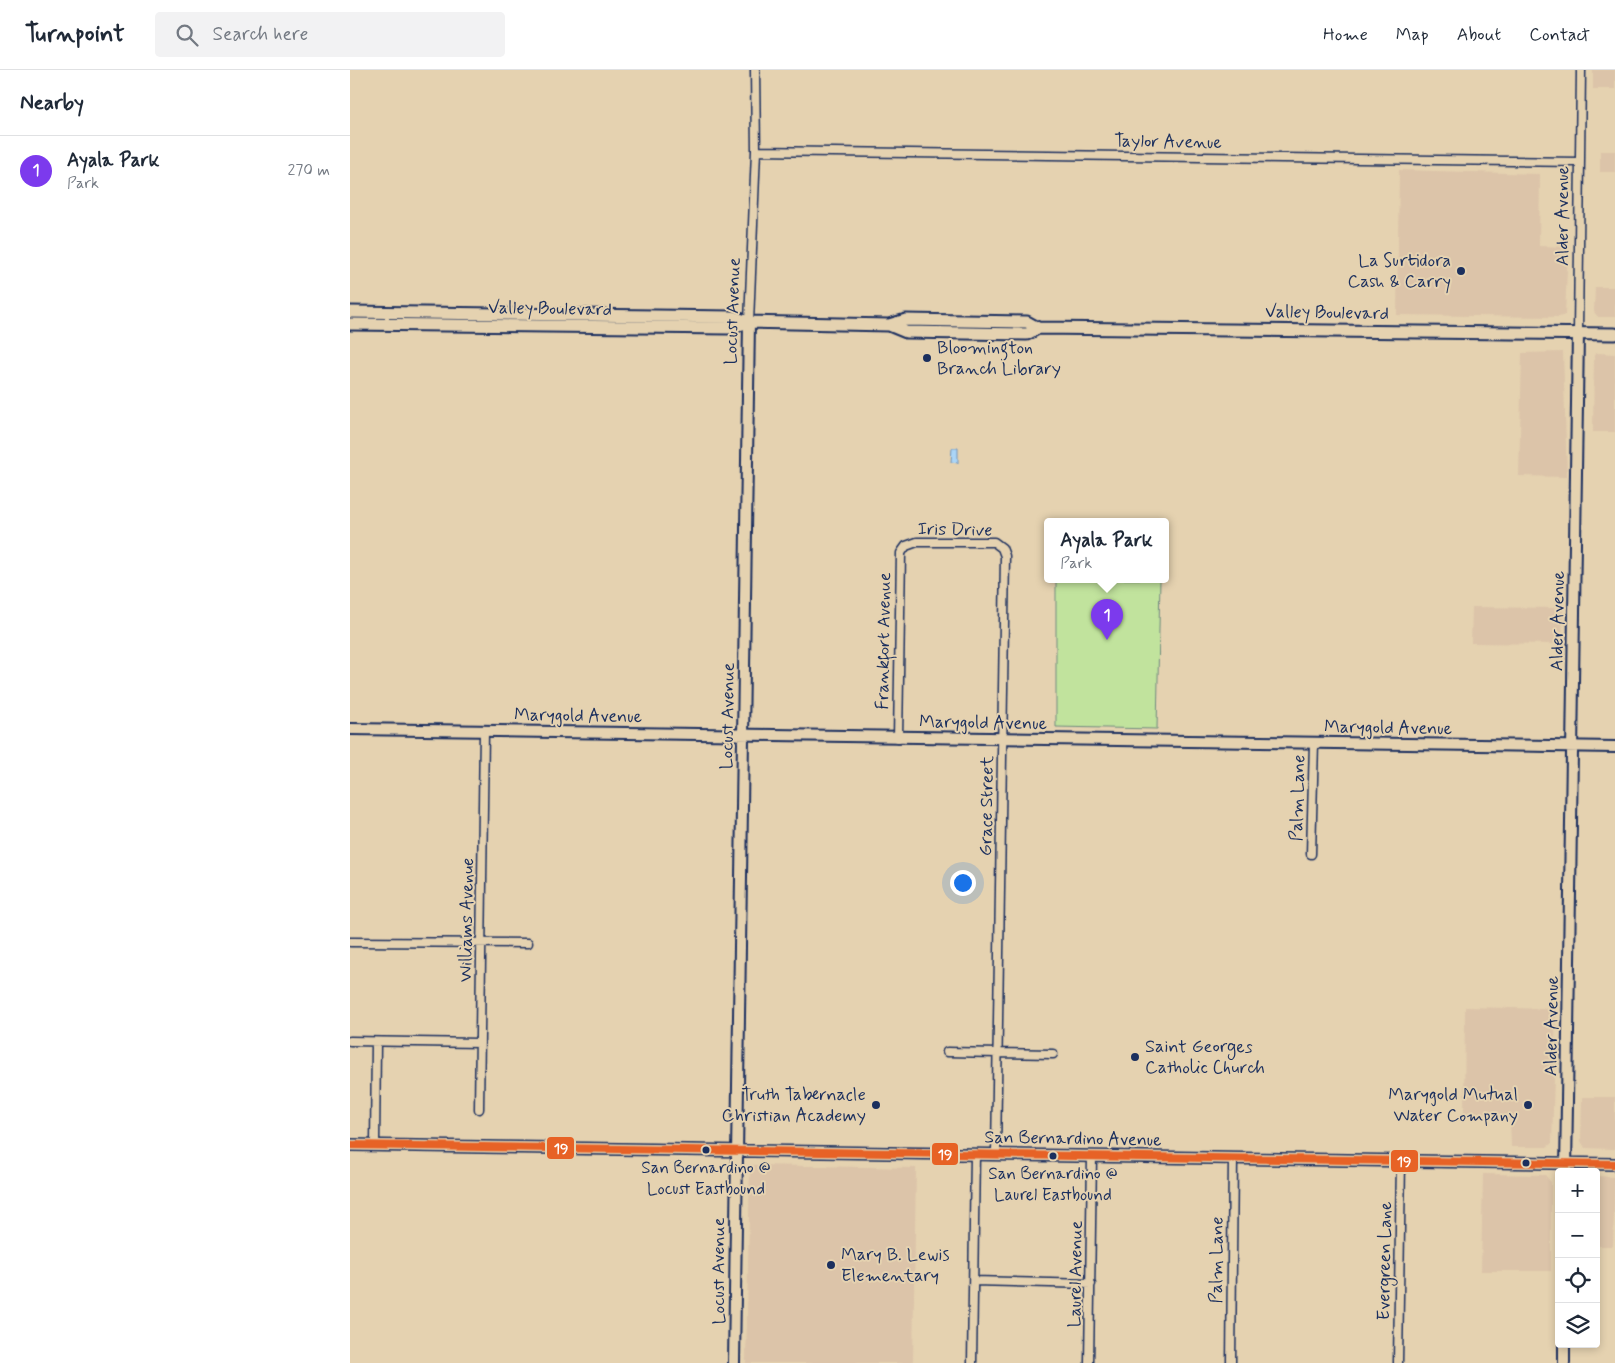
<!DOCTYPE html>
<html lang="en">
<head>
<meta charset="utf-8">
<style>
	body { margin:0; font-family:Mynerve,sans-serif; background:#f2f2f3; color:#1f2937 }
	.controls { position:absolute; right:15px; bottom:15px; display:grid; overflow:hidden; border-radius:5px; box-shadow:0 2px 8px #0003 }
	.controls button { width:45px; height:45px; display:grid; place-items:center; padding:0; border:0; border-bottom:1px solid #e0e1e3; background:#fff; color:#1f2937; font:25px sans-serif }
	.you { position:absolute; left:612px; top:812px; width:18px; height:18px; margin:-12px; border:4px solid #fff; border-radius:50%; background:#1a73e8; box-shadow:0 0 0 8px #1a73e833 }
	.badge { display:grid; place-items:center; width:32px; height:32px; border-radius:50%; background:#7c3aed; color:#fff; font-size:16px; font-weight:700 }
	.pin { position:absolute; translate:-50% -41px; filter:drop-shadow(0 1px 2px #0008) }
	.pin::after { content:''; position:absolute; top:26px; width:18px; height:15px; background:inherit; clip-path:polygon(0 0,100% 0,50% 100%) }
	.popup { position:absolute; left:694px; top:448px; width:125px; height:65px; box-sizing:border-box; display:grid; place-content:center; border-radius:5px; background:#fff; filter:drop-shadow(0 1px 4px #0005); font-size:16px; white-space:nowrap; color:#747a83 }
	.popup b { font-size:19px; color:#1f2937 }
	.popup::after { content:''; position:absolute; left:50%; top:100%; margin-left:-10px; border:10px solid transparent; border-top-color:#fff }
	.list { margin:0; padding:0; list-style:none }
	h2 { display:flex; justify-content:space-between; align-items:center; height:65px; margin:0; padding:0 20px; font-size:21px }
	h2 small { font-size:16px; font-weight:400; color:#747a83 }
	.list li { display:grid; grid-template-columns:32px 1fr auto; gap:15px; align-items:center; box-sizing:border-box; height:70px; padding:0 20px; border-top:1px solid #e0e1e3 }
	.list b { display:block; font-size:19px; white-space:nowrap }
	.list p { margin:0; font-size:16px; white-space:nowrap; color:#747a83 }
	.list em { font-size:16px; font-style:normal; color:#747a83 }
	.icon { flex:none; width:28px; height:28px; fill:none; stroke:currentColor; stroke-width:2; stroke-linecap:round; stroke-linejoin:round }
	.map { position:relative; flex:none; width:1265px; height:1293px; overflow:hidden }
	header { display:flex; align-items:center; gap:30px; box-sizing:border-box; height:70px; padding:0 25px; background:#fff; border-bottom:1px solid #e0e1e3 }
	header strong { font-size:24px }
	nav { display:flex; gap:28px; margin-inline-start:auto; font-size:18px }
	.search { width:350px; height:45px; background:#f2f2f3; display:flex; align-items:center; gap:12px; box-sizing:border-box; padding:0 18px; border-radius:5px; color:#747a83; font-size:19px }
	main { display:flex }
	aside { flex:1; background:#fff }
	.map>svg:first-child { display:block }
</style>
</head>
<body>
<header>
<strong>Turnpoint</strong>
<div class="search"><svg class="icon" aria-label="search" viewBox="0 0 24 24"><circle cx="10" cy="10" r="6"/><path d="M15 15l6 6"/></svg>Search here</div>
<nav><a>Home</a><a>Map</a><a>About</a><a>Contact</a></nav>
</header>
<main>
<aside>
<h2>Nearby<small></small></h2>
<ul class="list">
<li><span class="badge">1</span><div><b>Ayala Park</b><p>Park</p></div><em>270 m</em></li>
</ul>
</aside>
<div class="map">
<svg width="1265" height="1293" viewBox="0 0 1265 1293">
	<rect width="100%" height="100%" fill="#e5d2b0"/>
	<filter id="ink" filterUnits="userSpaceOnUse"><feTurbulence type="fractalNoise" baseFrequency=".02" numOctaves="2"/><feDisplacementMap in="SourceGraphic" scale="10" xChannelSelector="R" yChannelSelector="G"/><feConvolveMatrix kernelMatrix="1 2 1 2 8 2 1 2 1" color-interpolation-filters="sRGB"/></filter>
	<g filter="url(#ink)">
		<path fill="#dcc4a9" d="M1243,0H1265V19H1243Z
			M1250,81H1265V102H1250Z
			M1049,100L1190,104L1189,176L1218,177L1215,245L1209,247L1047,245Z
			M1245,217H1265V247H1248L1244,242Z
			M1213,282L1217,407L1169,406L1172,283Z
			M1247,283L1265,284V362H1243L1244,285Z
			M1122,537L1213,538L1212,574L1121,573Z
			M1115,937L1206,939L1202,1073L1197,1077H1161L1160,1048L1114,1047Z
			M1232,1027H1265V1079L1235,1078L1231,1071Z
			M403,1095L566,1098L563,1293H396L400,1098Z
			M1133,1104L1195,1105L1201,1112V1201H1131Z
			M1246,1106L1265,1107L1263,1176H1246Z"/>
		<path fill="#c1e39d" stroke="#6e897e" d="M706,509H810L807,659L706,657Z"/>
		<path fill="#abd5f6" stroke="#7193b9" d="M602,378H608V393L601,392Z"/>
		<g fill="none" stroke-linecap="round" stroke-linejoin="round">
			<g stroke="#1b2f5e" stroke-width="11">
				<path id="street" d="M406,81L1230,92
					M399,252L406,81L405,0
					M1228,263L1231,0
					M548,668L551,483L556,476L567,472H644L652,478L655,486L646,1084
					M961,784L964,673
					M0,872L178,873
					M0,971L130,973
					M597,982L703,984
					M129,1039L134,661
					M25,1075L26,972
					M624,1211L741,1214
					M622,1293L625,1084
					M739,1293L742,1086
					M881,1293L883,1088
					M1048,1293L1051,1090"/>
			</g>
			<g stroke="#1b2f5e" stroke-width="14">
				<path id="secondary" d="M0,659L1265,677
					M0,1075L1265,1094
					M1216,1102L1228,263
					M384,1293L399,252
					M1214,1293V1274"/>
			</g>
			<g stroke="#1b2f5e" stroke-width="15">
				<path id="primary" d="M0,242L383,247L399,252L539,255L556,250L677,252L688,258L1265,264
					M0,254L379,258L399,252
					M539,255L556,262L677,264L688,258"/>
			</g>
			<use href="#street" stroke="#e5d2b0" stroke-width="8"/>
			<use href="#secondary" stroke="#e5d2b0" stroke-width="10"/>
			<use href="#primary" stroke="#e5d2b0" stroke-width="11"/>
			<g stroke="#e5d2b0" stroke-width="11">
				<path id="bus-1" d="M0,1075L1265,1094"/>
			</g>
			<use href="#bus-1" stroke="#e76225" stroke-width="8"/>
		</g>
	</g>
	<g fill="#1b2f5e" stroke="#e5d2b0" stroke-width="2">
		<circle cx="1111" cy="201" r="5"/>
		<circle cx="577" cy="288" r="5"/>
		<circle cx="785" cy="987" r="5"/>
		<circle cx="526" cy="1035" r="5"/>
		<circle cx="1178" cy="1035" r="5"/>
		<circle cx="356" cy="1080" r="4.5"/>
		<circle cx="703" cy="1086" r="4.5"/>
		<circle cx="1176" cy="1093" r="4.5"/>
		<circle cx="481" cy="1195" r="5"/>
	</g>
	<g text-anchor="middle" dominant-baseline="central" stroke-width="4" stroke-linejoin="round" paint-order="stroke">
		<g font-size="17" fill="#1b2f5e" stroke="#e5d2b0">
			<text x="356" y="1098">San Bernardino @<tspan x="356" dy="21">Locust Eastbound</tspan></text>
			<text x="703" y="1104">San Bernardino @<tspan x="703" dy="21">Laurel Eastbound</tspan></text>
		</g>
		<g font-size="18" fill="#1b2f5e" stroke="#e5d2b0">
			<text transform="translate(818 72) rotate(1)">Taylor Avenue</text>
			<text transform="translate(1213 146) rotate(-90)">Alder Avenue</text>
			<text transform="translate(200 239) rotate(1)">Valley Boulevard</text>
			<text transform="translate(383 241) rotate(-88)">Locust Avenue</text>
			<text transform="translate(977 243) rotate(1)">Valley Boulevard</text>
			<text transform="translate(605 460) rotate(1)">Iris Drive</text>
			<text transform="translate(1208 551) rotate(-89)">Alder Avenue</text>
			<text transform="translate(534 571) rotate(-89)">Frankfort Avenue</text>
			<text transform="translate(228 646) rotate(1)">Marygold Avenue</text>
			<text transform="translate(378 646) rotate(-89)">Locust Avenue</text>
			<text transform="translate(633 653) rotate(1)">Marygold Avenue</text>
			<text transform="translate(1038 658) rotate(1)">Marygold Avenue</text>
			<text transform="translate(948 728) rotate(-88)">Palm Lane</text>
			<text transform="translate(637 736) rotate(-89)">Grace Street</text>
			<text transform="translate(117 850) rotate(-89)">Williams Avenue</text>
			<text transform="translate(1202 956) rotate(-89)">Alder Avenue</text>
			<text transform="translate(723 1069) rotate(1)">San Bernardino Avenue</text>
			<text transform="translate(867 1190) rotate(-89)">Palm Lane</text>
			<text transform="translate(1035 1191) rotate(-89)">Evergreen Lane</text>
			<text transform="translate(369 1201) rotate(-90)">Locust Avenue</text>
			<text transform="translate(726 1204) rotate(-89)">Laurel Avenue</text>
		</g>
		<g font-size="18" fill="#1b2f5e" stroke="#e5d2b0" text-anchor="end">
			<text x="1101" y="191">La Surtidora<tspan x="1101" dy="21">Cash &amp; Carry</tspan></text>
			<text x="587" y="278" text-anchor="start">Bloomington<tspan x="587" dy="21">Branch Library</tspan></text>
			<text x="795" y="977" text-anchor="start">Saint Georges<tspan x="795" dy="21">Catholic Church</tspan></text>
			<text x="516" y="1025">Truth Tabernacle<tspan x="516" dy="21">Christian Academy</tspan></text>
			<text x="1168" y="1025">Marygold Mutual<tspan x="1168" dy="21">Water Company</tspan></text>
			<text x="491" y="1185" text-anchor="start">Mary B. Lewis<tspan x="491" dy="21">Elementary</tspan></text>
		</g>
	</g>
	<g stroke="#e5d2b0" stroke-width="2">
		<rect x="196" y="1066" width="29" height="24" rx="5" fill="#e76225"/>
		<rect x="581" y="1072" width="28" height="24" rx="5" fill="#e76225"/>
		<rect x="1040" y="1079" width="29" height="24" rx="5" fill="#e76225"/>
	</g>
	<g font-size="14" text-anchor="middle" font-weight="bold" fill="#fff">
		<text x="211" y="1083">19</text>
		<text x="595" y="1089">19</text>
		<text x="1054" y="1096">19</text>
	</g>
</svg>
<div class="controls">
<button>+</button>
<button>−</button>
<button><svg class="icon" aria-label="locate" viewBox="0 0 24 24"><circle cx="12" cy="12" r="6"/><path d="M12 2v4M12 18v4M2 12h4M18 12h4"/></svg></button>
<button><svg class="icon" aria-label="layers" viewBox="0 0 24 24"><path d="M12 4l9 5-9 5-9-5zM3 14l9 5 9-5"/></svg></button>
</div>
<div class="you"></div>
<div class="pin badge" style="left:757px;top:570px">1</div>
<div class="popup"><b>Ayala Park</b>Park</div>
</div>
</main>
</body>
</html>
